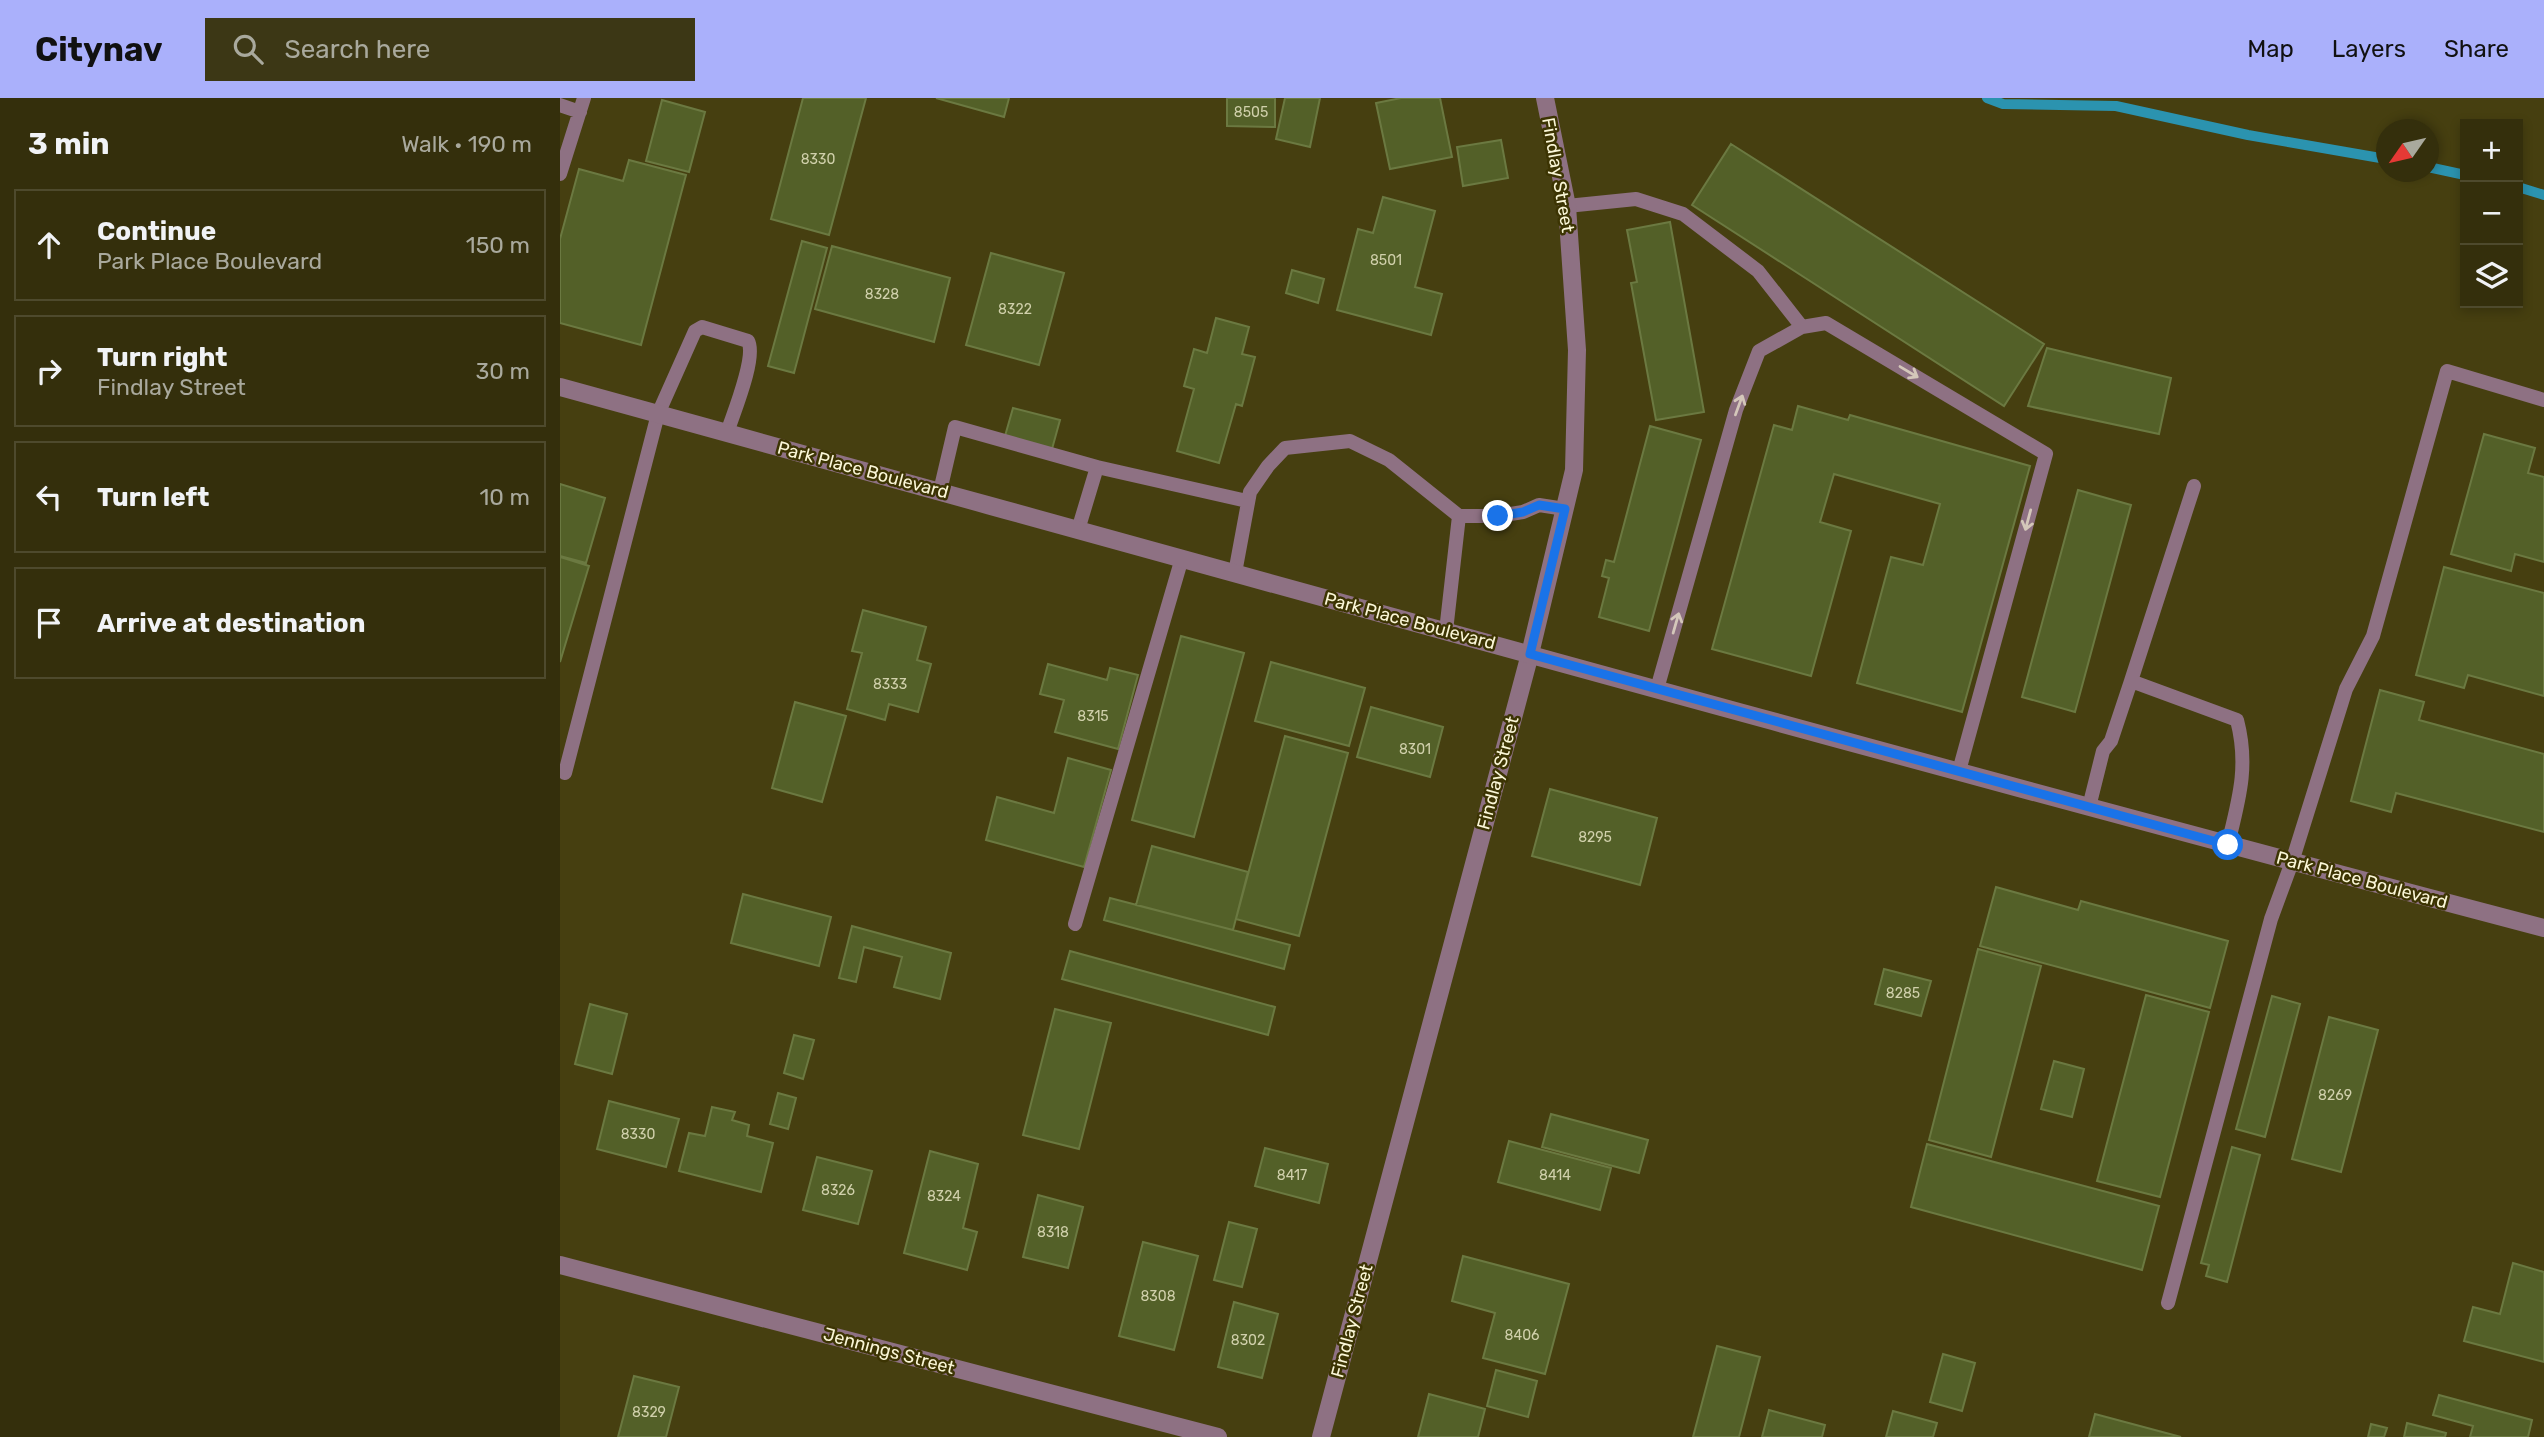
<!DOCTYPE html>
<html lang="en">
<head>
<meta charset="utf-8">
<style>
	body { margin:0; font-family:Rubik,sans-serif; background:#3c3715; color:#f1f3f6 }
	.controls { position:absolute; right:21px; top:21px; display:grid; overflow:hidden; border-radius:0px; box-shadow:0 4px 10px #0003 }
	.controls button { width:63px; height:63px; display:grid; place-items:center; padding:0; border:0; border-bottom:2px solid #4e4a2d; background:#342f0c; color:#f1f3f6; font:35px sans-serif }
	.compass { position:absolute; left:1816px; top:21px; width:63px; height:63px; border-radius:50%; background:#342f0c; box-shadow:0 4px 10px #0003; rotate:236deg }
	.stop { position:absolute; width:21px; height:21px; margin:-16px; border:5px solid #1a73e8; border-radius:50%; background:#fff }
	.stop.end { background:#1a73e8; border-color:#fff; box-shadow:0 2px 7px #0008 }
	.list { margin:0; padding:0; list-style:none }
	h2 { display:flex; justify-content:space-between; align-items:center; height:91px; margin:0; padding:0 28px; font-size:30px }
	h2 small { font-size:23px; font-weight:400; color:#a9a99d }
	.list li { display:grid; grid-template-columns:46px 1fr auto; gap:21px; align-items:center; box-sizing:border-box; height:112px; margin:0 14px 14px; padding:0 14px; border:2px solid #4e4a2d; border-radius:0px }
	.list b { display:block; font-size:26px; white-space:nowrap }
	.list p { margin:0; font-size:23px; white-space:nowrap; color:#a9a99d }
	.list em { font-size:23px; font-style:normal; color:#a9a99d }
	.icon { flex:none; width:38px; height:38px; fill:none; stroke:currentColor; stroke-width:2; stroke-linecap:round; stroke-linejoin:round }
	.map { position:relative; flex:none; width:1984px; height:1339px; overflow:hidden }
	header { display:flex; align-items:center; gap:42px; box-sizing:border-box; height:98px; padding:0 35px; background:#aab0fb; color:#111 }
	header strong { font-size:33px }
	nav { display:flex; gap:38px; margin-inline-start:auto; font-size:24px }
	.search { width:490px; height:63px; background:#3c3715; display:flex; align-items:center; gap:18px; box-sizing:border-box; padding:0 24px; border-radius:0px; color:#a9a99d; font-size:26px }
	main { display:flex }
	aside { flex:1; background:#342f0c }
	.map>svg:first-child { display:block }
</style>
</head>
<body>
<header>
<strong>Citynav</strong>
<div class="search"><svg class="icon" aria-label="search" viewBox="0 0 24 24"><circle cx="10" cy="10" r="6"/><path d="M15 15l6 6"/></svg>Search here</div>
<nav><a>Map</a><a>Layers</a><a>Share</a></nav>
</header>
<main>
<aside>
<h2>3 min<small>Walk · 190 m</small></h2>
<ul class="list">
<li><svg class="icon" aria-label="ahead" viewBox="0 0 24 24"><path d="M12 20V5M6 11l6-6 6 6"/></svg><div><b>Continue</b><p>Park Place Boulevard</p></div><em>150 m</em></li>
<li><svg class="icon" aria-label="right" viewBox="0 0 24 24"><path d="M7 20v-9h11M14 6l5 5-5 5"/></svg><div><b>Turn right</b><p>Findlay Street</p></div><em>30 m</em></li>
<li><svg class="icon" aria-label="left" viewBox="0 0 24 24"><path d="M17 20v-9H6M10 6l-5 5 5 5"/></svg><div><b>Turn left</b></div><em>10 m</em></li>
<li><svg class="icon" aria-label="arrive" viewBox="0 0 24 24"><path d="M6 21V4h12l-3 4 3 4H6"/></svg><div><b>Arrive at destination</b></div></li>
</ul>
</aside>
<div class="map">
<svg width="1984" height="1339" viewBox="0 0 1984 1339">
	<rect width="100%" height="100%" fill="#463f10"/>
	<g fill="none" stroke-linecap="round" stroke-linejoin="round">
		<path stroke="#2b93af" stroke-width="10" d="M1427,0L1443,6L1556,8L1688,37L1826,61
			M1868,69L1905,77
			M1958,89L1984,97"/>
	</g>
	<path fill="#536028" stroke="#6b7941" stroke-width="2" d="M243,0H306L269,137L211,121Z
		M376,0H449L444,19Z
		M667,0H715V29L667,28Z
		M725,0H760L750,49L716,41Z
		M841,0H880L892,59L830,71L816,5Z
		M102,2L145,14L129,74L86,63Z
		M941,42L948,80L903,88L897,49Z
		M1171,46L1484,246L1444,308L1132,107Z
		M69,62L126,77L81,247L0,225V141L19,71L63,83Z
		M823,99L875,113L855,189L882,196L871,237L777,212L798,131L813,135Z
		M1110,124L1144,314L1096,322L1071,185L1077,184L1067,132Z
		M242,143L267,150L234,275L208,268Z
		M272,148L390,180L374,244L255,211Z
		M431,155L504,175L479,267L406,247Z
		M732,172L764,181L758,205L726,195Z
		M656,220L689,229L682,256L695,259L682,308L676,306L659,365L617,353L634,291L624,288L634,251L647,255Z
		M1487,250L1611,280L1599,336L1468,308Z
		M1238,308L1288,322L1290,317L1470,368L1402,614L1297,585L1331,459L1363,467L1380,406L1274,376L1260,424L1291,433L1251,578L1152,551L1214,327L1232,332Z
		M453,310L500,322L492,351L445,338Z
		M1090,328L1141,342L1089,533L1039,519L1049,480L1042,478L1046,462L1054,464Z
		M1924,336L1975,350L1968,375L1984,379V464L1955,456L1951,473L1891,456Z
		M0,386L45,400L26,465L0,458Z
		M1518,392L1571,407L1515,614L1462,599Z
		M0,459L29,468L0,564Z
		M1884,469L1984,495V598L1908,577L1904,590L1856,577Z
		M303,512L366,529L357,562L371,566L358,614L329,606L325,622L287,611L302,555L292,553Z
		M621,538L684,555L634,739L572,722Z
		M711,564L805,590L789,648L695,623Z
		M488,566L547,582L550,570L578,577L558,651L495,634L504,602L480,596Z
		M1820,592L1864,604L1859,622L1984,656V734L1836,695L1831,714L1791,703Z
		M235,604L286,618L262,704L212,690Z
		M811,609L883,629L870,679L797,659Z
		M725,638L788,655L739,838L676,821Z
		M508,660L551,672L524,769L426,742L437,699L494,715Z
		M990,691L1097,720L1080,787L972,758Z
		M592,748L688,774L673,832L576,807Z
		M1436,789L1518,812L1521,803L1668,843L1650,910L1420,848Z
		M183,796L271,819L259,868L171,845Z
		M550,800L730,847L724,871L544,822Z
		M292,828L391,855L380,901L334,889L342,859L304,849L296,884L279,880Z
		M1418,851L1481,868L1431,1059L1369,1042Z
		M510,853L715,909L708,937L502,881Z
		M1324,871L1371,883L1361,918L1315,906Z
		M1586,897L1649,914L1600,1099L1537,1083Z
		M1712,898L1740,906L1705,1039L1676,1031Z
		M30,906L67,916L52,976L15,966Z
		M495,911L551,925L519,1051L463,1037Z
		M1769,919L1818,932L1781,1074L1732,1061Z
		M234,937L254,942L243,981L224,975Z
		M1494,963L1524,971L1512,1019L1481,1011Z
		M218,995L236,1000L228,1031L210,1026Z
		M49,1003L119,1021L106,1069L37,1051Z
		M152,1009L175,1014L172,1022L189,1027L187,1038L213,1045L201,1094L119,1073L129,1035L145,1038Z
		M991,1016L1088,1042L1079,1075L982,1049Z
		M949,1043L1051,1070L1040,1112L938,1084Z
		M1367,1046L1599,1108L1582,1172L1351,1109Z
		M1672,1049L1700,1057L1667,1184L1646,1178L1649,1167L1641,1165Z
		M705,1050L768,1066L759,1105L695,1088Z
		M370,1053L418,1066L403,1130L417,1134L407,1172L344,1155Z
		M257,1059L312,1073L298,1126L243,1112Z
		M478,1097L523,1109L508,1170L463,1159Z
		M669,1124L697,1131L682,1189L654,1182Z
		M583,1144L638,1158L614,1252L559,1238Z
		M903,1158L1009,1186L985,1276L923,1260L935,1215L892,1203Z
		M1953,1165L1984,1174V1264L1904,1243L1913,1209L1940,1216Z
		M674,1204L718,1216L702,1280L658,1269Z
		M1157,1248L1200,1259L1179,1339H1133Z
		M1383,1256L1415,1265L1402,1313L1370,1304Z
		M936,1272L977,1283L968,1319L927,1308Z
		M74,1278L119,1289L106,1339H58Z
		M869,1296L925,1311L918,1339H858Z
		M1879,1297L1972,1322L1968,1339H1910L1913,1328L1873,1317Z
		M1209,1312L1265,1327L1262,1339H1202Z
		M1333,1313L1377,1325L1373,1339H1326Z
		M1535,1316L1621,1339H1529Z
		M1847,1325L1886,1335L1885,1339H1844Z
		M1811,1326L1827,1330L1824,1339H1808Z"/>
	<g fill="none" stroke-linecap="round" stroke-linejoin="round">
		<path stroke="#8e7183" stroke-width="14" d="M0,7L20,14
			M0,76L24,0
			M1007,108L1076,101L1123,116L1198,173L1242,229
			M380,393L395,329L537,369
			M899,418H938L963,414L979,407L1005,411
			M518,432L537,369L687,403
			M675,475L690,394L708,368L725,350L790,343L829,362L899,418L886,533
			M1571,583L1634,388
			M1097,591L1176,312L1199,253L1242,229L1266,225L1486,356L1399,673
			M5,675L98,316L135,233L142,229L188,243C197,259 173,316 167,335
			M1529,709L1543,653L1551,643L1571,583L1677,622C1689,668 1679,701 1668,746
			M515,826L622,460
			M1608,1205L1711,821L1732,764L1786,591L1813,538L1887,273L1984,302"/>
		<path stroke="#8e7183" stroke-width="18" d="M0,1167L658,1339
			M761,1339L970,556L1014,372L1017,252L1007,108L985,0"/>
		<path stroke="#8e7183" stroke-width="18" d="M0,289C661,471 1321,656 1984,830"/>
	</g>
	<defs><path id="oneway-shaft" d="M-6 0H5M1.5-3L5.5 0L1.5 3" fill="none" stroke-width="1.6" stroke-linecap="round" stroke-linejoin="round" transform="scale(1.75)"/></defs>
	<g stroke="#d4c7ba">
		<use href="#oneway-shaft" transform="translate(1349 274) rotate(31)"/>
		<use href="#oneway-shaft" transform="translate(1179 307) rotate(-70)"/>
		<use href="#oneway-shaft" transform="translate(1468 422) rotate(105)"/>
		<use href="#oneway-shaft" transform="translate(1116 525) rotate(-74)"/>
	</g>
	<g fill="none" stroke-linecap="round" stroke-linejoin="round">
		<path stroke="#1a73e8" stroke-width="9" d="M938,418L963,414L979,407L1005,411L970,556L1668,747"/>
	</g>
	<g text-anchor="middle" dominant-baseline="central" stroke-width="5" stroke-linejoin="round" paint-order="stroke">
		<g font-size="14" fill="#d0d0ab">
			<text x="691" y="14">8505</text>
			<text x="258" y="61">8330</text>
			<text x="826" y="162">8501</text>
			<text x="322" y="196">8328</text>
			<text x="455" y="211">8322</text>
			<text x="330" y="586">8333</text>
			<text x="533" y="618">8315</text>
			<text x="855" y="651">8301</text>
			<text x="1035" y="739">8295</text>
			<text x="1343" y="895">8285</text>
			<text x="1775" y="997">8269</text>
			<text x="78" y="1036">8330</text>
			<text x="732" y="1077">8417</text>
			<text x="995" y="1077">8414</text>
			<text x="278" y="1092">8326</text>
			<text x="384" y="1098">8324</text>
			<text x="493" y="1134">8318</text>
			<text x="598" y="1198">8308</text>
			<text x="962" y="1237">8406</text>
			<text x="688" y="1242">8302</text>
			<text x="89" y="1314">8329</text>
		</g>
		<g font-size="18" fill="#faf6d7" stroke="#3c3403">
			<text transform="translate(998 77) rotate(80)">Findlay Street</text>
			<text transform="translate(303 372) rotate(15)">Park Place Boulevard</text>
			<text transform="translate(850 523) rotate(15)">Park Place Boulevard</text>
			<text transform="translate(938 675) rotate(-75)">Findlay Street</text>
			<text transform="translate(1802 782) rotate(15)">Park Place Boulevard</text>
			<text transform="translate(792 1223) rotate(-75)">Findlay Street</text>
			<text transform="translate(329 1253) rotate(15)">Jennings Street</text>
		</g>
	</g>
</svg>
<div class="controls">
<button>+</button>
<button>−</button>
<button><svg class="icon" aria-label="layers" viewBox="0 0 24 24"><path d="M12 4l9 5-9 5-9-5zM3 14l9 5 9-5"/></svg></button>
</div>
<svg class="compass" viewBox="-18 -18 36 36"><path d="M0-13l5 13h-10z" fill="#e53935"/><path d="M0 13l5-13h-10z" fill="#a9a99d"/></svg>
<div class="stop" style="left:1668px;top:747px"></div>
<div class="stop end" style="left:938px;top:418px"></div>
</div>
</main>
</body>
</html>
